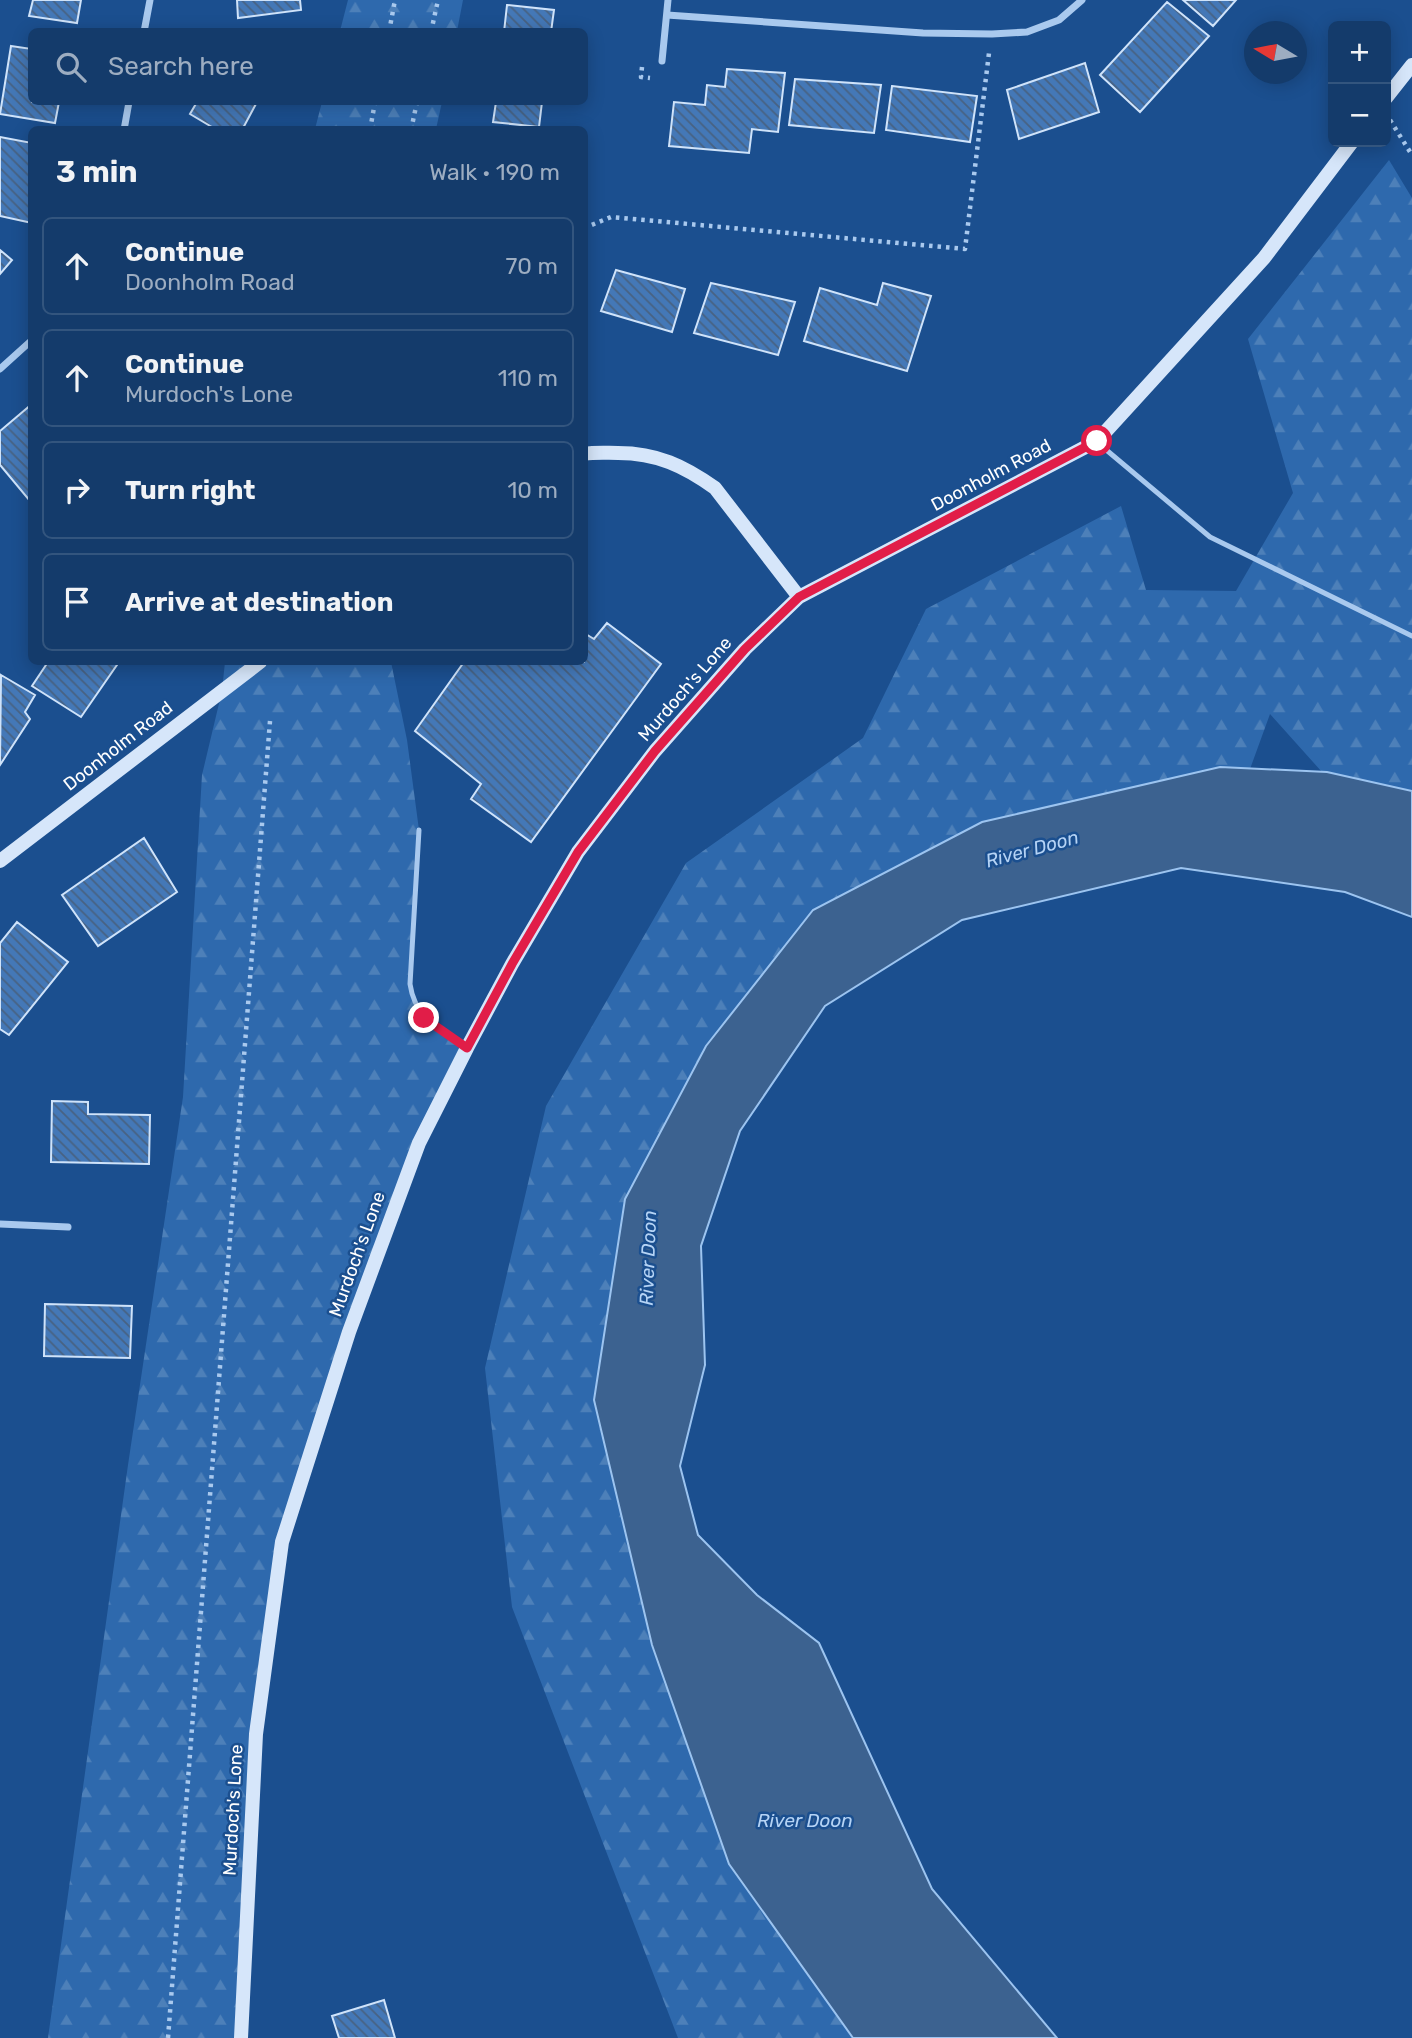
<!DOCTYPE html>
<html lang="en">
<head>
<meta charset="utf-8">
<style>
	body { margin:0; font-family:Rubik,sans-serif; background:#1d4271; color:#f1f3f6 }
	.controls { position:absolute; right:21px; top:21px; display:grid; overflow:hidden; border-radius:10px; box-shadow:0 4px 18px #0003 }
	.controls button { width:63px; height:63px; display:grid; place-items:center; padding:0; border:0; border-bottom:2px solid #33557e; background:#143b6b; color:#f1f3f6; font:35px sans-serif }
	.compass { position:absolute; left:1244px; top:21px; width:63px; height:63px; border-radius:50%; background:#143b6b; box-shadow:0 4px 18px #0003; rotate:280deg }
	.stop { position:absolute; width:21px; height:21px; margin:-16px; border:5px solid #e11d48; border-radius:50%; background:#fff }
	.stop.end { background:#e11d48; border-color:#fff; box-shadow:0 2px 7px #0008 }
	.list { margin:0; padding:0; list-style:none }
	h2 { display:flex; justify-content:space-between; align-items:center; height:91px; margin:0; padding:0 28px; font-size:30px }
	h2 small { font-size:23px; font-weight:400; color:#9dadc1 }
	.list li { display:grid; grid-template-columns:46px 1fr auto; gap:21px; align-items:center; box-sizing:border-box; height:98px; margin:0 14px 14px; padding:0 14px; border:2px solid #33557e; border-radius:10px }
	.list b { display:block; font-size:26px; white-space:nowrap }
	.list p { margin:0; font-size:23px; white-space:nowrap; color:#9dadc1 }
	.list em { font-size:23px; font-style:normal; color:#9dadc1 }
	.icon { flex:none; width:38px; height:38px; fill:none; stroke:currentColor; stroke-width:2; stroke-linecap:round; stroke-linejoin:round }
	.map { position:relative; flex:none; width:1412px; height:2038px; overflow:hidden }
	.search { position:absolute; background:#143b6b; box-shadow:0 4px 18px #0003; left:28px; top:28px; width:560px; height:77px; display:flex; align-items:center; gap:18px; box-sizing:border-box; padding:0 24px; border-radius:10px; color:#9dadc1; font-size:26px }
	.panel { position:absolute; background:#143b6b; box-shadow:0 4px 18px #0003; left:28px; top:126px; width:560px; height:539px; border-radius:10px }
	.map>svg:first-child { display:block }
</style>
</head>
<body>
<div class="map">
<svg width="1412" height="2038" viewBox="0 0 1412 2038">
	<defs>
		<pattern id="forest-firs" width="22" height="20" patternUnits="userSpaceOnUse" patternTransform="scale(1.75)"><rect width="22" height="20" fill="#2e69ad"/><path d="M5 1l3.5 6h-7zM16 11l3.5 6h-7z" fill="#4d80b9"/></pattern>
		<pattern id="building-back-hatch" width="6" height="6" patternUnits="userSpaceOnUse" patternTransform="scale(1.75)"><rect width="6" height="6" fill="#4478b7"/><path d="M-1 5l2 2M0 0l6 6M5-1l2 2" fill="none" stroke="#486282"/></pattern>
	</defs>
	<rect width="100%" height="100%" fill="#1b4f8f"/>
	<path fill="url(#forest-firs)" d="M348,0H463L457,31H340Z
		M322,102H442L436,129H315Z
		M1389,160L1412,198V807L1348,801L1270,714L1238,802L843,915L656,1170L606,1421L866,2038H678L512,1607L485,1368L546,1106L686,863L863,738L926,609L1121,506L1146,590L1236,591L1293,493L1248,339Z
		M225,662H391L407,740L419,830L410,984L424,1018L467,1048L419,1143L282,1542L256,1734L241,2038H48L128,1465L183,1097L202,775L222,691Z"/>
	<path fill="#3c6290" stroke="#9cc4f0" stroke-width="2" d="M1220,767L1327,772L1412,791V917L1345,892L1181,868L962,920L825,1006L740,1131L701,1246L705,1365L680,1466L698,1535L757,1595L819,1643L932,1889L1057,2038H853L729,1864L652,1645L594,1400L625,1199L706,1046L813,910L982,822Z"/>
	<path fill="url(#building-back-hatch)" stroke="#cfe3fa" stroke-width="2" d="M33,0H81L77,23L29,16Z
		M237,0H300L301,10L238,18Z
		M1183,0H1236L1213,26Z
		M1167,2L1209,36L1140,112L1100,75Z
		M507,5L554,10L551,32H504Z
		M11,46L32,49V102H59L55,123L0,114Z
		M1085,63L1099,112L1019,139L1007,90Z
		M727,69L785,73L778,132L752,129L749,153L669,146L674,102L705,105L707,85L725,87Z
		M795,79L881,85L874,133L789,125Z
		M892,86L977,96L970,142L886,130Z
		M197,102H257L242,130H217L190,114Z
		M496,102H542L539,127L493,122Z
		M0,137L32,143V223L0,216Z
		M0,250L12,260L0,274Z
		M616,270L685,289L672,332L601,311Z
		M711,283L795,302L778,355L694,333Z
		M883,283L931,296L907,371L804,341L820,288L877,305Z
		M32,404V500L30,501L0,465V431Z
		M607,623L661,664L531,842L471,799L481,784L415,731L464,662H584V633L594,639Z
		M48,662H119L81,717L32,686Z
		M1,675L35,695L25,712L30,719L0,765Z
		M144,838L177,892L98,946L62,895Z
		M17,922L68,962L9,1035L0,1029V943Z
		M52,1101L88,1102V1114L150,1115L149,1164L51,1162Z
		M45,1304L132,1306L130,1358L44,1356Z
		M384,2000L395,2038H339L332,2016Z"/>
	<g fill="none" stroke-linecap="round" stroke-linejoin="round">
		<path stroke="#a9c9ee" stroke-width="4.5" stroke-dasharray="3.5 5" stroke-linecap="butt" d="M389,32L395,0
			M431,32L438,0
			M642,67L641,77L650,78
			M1390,120L1412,155
			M370,130L375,102
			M411,130L417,102
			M584,228L611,217L965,249L989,53
			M168,2038L270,721"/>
		<path stroke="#a9c9ee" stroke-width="5" d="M1098,443L1210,537L1412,636
			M419,830L410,984C415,1019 440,1029 467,1048"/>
		<path stroke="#a9c9ee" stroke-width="7" d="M667,15L923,33L992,34L1027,32L1059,20L1082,0
			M144,32L150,0
			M662,61L668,0
			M124,130L129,102
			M0,369L32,340
			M0,1224L68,1227"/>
		<path stroke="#d6e6fa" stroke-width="14" d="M1386,98L1412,65
			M584,454C596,452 606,453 618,453C657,453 684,466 715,488L799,597
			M0,861L260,662
			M241,2038L256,1734L282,1542L349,1332L419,1143L467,1048L512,964L578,852L655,751L745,649L799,597L1097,441L1264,258L1352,142"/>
	</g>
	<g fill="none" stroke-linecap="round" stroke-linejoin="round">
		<path stroke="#e11d48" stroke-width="9" d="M424,1018L467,1048L512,964L578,852L655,751L745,649L799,597L1097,441"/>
	</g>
	<g text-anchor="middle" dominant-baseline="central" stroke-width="5" stroke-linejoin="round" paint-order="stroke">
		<g font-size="18" fill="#fff" stroke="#1b4f8f">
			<text transform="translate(991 475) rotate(-28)">Doonholm Road</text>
			<text transform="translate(685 689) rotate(-49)">Murdoch's Lone</text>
			<text transform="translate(118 746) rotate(-38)">Doonholm Road</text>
			<text transform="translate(357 1254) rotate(-70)">Murdoch's Lone</text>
			<text transform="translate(233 1810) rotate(-87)">Murdoch's Lone</text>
		</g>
		<g font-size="19" font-style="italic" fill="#b5d3f5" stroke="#1b4f8f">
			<text transform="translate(1032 849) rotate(-15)">River Doon</text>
			<text transform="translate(648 1258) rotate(-88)">River Doon</text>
			<text x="805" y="1820">River Doon</text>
		</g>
	</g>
</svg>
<div class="controls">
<button>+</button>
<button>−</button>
</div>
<svg class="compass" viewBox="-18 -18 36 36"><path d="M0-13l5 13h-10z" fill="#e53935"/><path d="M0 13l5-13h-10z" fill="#9dadc1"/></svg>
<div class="stop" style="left:1097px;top:441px"></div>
<div class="stop end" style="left:424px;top:1018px"></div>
<div class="search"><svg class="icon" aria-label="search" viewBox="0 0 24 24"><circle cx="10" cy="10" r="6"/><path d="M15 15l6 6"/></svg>Search here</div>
<section class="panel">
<h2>3 min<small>Walk · 190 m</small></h2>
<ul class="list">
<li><svg class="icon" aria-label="ahead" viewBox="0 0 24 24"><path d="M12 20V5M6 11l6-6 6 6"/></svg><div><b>Continue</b><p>Doonholm Road</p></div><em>70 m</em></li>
<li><svg class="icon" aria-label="ahead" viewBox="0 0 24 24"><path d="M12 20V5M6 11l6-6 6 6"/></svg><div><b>Continue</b><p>Murdoch's Lone</p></div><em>110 m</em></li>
<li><svg class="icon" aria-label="right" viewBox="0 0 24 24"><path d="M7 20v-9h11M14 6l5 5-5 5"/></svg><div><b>Turn right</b></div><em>10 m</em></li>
<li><svg class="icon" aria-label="arrive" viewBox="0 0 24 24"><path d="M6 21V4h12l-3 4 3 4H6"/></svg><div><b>Arrive at destination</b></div></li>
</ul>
</section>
</div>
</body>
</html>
